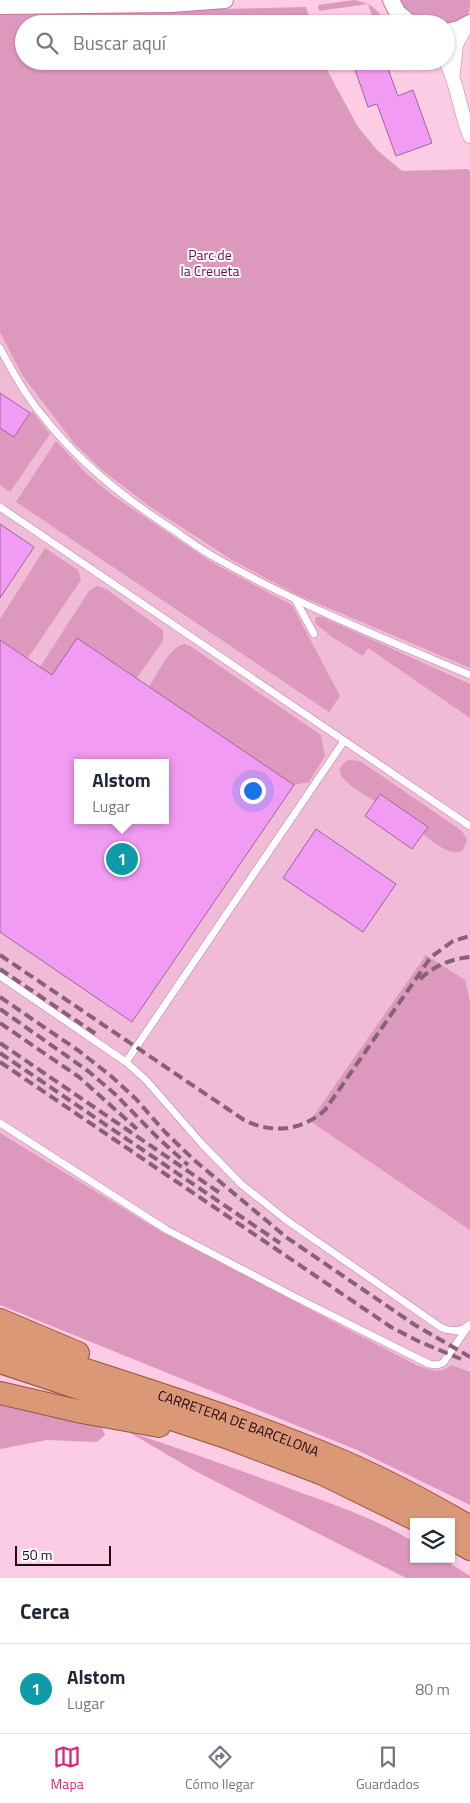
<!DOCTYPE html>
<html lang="es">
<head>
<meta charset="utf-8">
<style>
	body { margin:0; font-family:"Titillium Web",sans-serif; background:#f2f2f3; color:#1f2937 }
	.controls { position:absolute; right:15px; bottom:15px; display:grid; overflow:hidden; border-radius:0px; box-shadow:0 1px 4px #0004 }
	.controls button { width:45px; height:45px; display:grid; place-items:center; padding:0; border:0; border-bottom:1px solid #e0e1e3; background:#fff; color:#1f2937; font:25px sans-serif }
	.scale { position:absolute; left:15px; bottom:12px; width:96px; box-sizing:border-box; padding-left:5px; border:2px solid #230717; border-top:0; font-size:14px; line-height:18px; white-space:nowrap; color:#230717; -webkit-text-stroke:4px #fcfcfc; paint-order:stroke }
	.you { position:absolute; left:252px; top:790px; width:18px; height:18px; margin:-12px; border:4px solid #fff; border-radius:50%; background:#1a73e8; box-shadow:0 0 0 8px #1a73e833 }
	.badge { display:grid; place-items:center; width:32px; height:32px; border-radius:50%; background:#db2777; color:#fff; font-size:16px; font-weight:700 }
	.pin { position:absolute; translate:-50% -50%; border:2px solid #fff; box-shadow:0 1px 5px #0006 }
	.popup { position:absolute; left:74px; top:759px; width:95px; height:65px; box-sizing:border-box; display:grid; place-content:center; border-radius:0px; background:#fff; filter:drop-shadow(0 1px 4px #0005); font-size:16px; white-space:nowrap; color:#747a83 }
	.popup b { font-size:19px; color:#1f2937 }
	.popup::after { content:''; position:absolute; left:50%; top:100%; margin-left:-10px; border:10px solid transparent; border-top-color:#fff }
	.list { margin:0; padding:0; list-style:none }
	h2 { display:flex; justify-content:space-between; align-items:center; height:65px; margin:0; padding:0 20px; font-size:21px }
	h2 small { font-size:16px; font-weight:400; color:#747a83 }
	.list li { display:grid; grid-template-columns:32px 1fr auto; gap:15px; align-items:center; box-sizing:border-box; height:90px; padding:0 20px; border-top:1px solid #e0e1e3 }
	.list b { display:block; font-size:19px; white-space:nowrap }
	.list p { margin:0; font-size:16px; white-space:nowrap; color:#747a83 }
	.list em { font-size:16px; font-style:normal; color:#747a83 }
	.icon { flex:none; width:28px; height:28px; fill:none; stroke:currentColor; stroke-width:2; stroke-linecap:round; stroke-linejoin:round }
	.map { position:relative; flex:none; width:470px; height:1578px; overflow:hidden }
	.search { position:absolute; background:#fff; box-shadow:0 1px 4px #0004; left:15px; right:15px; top:15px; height:55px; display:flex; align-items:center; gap:12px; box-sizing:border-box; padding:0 18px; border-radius:28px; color:#747a83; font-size:19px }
	.sheet { height:155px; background:#fff }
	nav { display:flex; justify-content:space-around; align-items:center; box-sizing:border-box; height:70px; border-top:1px solid #e0e1e3; background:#fff; font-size:14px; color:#747a83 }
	nav a { display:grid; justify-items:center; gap:2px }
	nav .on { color:#db2777 }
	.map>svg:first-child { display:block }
</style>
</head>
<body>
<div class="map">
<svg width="470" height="1578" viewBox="0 0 470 1578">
	<rect width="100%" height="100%" fill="#fccbe4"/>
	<path fill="#efbbd6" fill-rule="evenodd" d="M0,319L470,631V1425L0,1199ZM78,763H166V820H78Z"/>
	<path fill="#dd99bd" d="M354,0C373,4 376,8 387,24H375L368,4L319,11L318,5Z
		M400,0H470C470,4 470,9 469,12C464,23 437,26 426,23C414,20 406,10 400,0Z
		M306,7L311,24H24V61H323L326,68L358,127L377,150L402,171L468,169L470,172V668L298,595L232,560L149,506L102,470L74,443L22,375L0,332V14Z
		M32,411L50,434L10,492L0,485V428L14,437Z
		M56,441L87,474L112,495L213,563L292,605L340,696L329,712L16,502Z
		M45,548L78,570L81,580L28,658L0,640V619Z
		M97,586L106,589L163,630V641L136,679L77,639L52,675L40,667L89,591Z
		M316,617H322L470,684V718L368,648L363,656L332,637L315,623Z
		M185,644L190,646L321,735L325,756L309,782L294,785L149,687C157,675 170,645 185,644Z
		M349,760L360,761L462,831L467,840L463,850C450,858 433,841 423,834L427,827L380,794L375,801C365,794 321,773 349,760Z
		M426,955L465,980L470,1002V1230L310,1121Z
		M0,1133L162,1232L416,1365C429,1369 440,1375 451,1365L470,1372V1505L357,1450L0,1305Z
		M0,1399L101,1426L105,1435L97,1442L47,1440L0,1449Z
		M127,1431C183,1450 239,1470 294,1490C334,1505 377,1519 414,1542V1559H443L470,1576V1578H406L195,1471Z"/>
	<path fill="#f29bf3" stroke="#9e659f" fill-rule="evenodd" d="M352,61H385L398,96L413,90L432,143L396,156L377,104L368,107Z
		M0,393L30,413L14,437L0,428Z
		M0,524L34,547L0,598Z
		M77,638L294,785L132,1022L0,932V640L52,675ZM78,763H166V820H78Z
		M380,794L428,827L412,849L365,816Z
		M316,829L396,884L363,932L283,878Z"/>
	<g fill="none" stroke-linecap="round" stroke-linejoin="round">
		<g stroke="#c378a1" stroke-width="8">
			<path id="service" d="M0,348C12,371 25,395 42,415C77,460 121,496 169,527C184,537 200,549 216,558C297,604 384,639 470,675
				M0,507L470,826
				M296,601L314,634
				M344,741L126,1062L146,1080L202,1144L241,1184L285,1219L442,1328C452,1332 462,1332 470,1324
				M0,976L126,1062
				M0,1123L167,1230L293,1296L429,1364L437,1365L443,1363L467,1328"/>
		</g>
		<g stroke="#c378a1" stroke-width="15">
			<path id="minor" d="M446,61C458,85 460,112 470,136
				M453,73L456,45L467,25"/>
		</g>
		<g stroke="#c378a1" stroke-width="18">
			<path id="tertiary" d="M391,0L397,12L411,24
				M0,6L171,4L225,0
				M446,32L459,29L470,23"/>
		</g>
		<g stroke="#95543f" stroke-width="24">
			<g id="trunk">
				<path d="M0,1320L78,1353"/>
				<path id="s1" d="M0,1342C114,1380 231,1414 342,1461C386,1480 429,1503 470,1527"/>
				<path d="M0,1362L226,1437L323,1474L421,1522"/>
				<path d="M0,1393L82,1412L159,1426"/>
				<path d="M451,1538L470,1549"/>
			</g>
		</g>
		<use href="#service" stroke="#fff" stroke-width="7"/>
		<use href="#minor" stroke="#fff" stroke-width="14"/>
		<use href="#tertiary" stroke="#fff" stroke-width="16"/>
		<use href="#trunk" stroke="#db9876" stroke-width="22"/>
		<path stroke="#876276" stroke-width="4" stroke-dasharray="10 5" stroke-linecap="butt" d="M0,955L244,1120C272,1134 302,1131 325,1110L431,957L453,941L470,936
			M0,969L96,1034
			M420,979C434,966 450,959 470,957
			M0,997L79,1051L111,1076L136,1099L165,1132L194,1160L286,1237L415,1325L470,1357
			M0,1009L88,1071L115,1094L158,1138L188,1165
			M0,1023L79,1077L137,1129
			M0,1043L223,1195
			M0,1053L280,1243
			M0,1062L391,1327L420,1342L461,1359"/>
	</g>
	<g text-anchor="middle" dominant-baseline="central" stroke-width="4" stroke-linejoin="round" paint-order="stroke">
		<g font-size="14" fill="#710e4f" stroke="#fcfcfc">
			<text x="210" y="254">Parc de<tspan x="210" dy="16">la Creueta</tspan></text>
		</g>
		<g font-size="14" fill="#230717" stroke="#fcfcfc">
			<text stroke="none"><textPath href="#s1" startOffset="252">CARRETERA DE BARCELONA</textPath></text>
		</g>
	</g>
</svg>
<div class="controls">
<button><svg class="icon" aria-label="layers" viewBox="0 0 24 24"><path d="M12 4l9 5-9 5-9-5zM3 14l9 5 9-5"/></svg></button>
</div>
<div class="scale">50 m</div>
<div class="you"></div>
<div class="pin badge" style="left:122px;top:859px;background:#0f9aa8">1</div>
<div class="popup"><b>Alstom</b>Lugar</div>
<div class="search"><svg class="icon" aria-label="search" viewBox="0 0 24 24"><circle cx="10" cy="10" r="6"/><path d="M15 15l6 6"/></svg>Buscar aquí</div>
</div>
<section class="sheet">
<h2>Cerca<small></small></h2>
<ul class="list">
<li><span class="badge" style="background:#0f9aa8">1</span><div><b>Alstom</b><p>Lugar</p></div><em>80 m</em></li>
</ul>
</section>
<nav>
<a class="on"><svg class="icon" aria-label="map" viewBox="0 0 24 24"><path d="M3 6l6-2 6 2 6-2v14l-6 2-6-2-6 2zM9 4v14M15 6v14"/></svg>Mapa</a>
<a><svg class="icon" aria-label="directions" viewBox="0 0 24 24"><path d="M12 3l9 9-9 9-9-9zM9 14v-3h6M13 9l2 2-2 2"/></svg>Cómo llegar</a>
<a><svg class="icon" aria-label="saved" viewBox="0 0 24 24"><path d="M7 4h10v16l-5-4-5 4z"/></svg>Guardados</a>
</nav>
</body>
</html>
